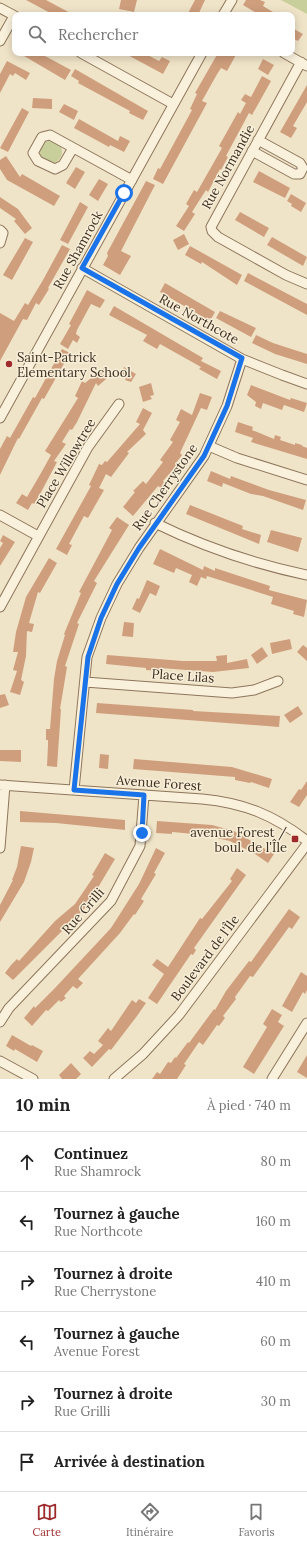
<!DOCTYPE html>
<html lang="fr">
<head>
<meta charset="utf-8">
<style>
	body { margin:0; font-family:Lora,serif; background:#f2f2f2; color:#222 }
	.stop { position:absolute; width:12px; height:12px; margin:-9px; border:3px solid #1a73e8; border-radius:50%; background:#fff }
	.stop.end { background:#1a73e8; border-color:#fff; box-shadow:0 1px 4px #0008 }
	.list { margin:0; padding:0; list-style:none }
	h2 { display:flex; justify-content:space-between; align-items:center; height:52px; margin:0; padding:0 16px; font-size:17px }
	h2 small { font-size:13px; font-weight:400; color:#767676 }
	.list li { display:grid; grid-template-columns:26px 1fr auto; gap:12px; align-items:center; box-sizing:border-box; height:60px; padding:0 16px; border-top:1px solid #e0e0e0 }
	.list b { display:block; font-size:15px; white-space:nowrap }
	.list p { margin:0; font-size:13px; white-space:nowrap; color:#767676 }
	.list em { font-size:13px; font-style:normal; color:#767676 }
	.icon { flex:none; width:22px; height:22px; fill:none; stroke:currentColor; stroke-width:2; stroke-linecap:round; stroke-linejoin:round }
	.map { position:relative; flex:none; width:307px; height:1079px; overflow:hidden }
	.search { position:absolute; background:#fff; box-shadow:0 2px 10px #0003; left:12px; right:12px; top:12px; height:44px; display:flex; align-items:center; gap:10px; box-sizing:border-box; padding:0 14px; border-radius:8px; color:#767676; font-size:15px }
	.sheet { height:412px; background:#fff }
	nav { display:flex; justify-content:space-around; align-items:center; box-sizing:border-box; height:56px; border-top:1px solid #e0e0e0; background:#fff; font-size:11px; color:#767676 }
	nav a { display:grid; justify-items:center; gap:2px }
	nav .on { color:#9e2a2b }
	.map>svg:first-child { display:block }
</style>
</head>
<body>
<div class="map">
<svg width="307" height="1079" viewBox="0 0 307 1079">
	<rect width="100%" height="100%" fill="#f0e4c8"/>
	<path fill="#c9cf9b" d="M281,0H307V14Z
		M40 152a11 11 0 1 1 22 0a11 11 0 1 1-22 0Z"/>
	<path fill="#cf9f7d" d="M26,0H46L74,15H54Z
		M121,0H137L134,12L119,9Z
		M195,0H205L198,15H187Z
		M246,0H260L265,2L263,6L278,15H260L243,5Z
		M292,28L303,34L298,41L292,38Z
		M19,53H47L45,56L71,70L65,80Z
		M124,53H144L159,61L162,57L170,61L163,74Z
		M218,53H237L227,71L221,68L216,76L202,101L207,103L163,184L153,179L158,168L160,169L192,110L190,109L197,94L195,93Z
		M263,59L274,65L268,75L258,69Z
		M7,61L30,73L26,80L15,73L13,76L10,74L0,93V74Z
		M75,69L148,111L143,120L129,113L130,111L78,83L79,81L71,76Z
		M262,76L271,81L252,115L249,113L226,156L228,157L221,170L220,169L208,192L206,190L192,212L195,214L184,231L176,226L189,206L186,204L194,190L197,192L222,148L219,146L238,112L240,114L246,103L241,100L245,94L251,97Z
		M307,85V102L293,126L297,128L291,138L280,132Z
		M33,98L52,99V109L32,108Z
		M64,104L78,111L74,120L59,112Z
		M22,108L29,112L8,152L0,148Z
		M79,119L118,141L120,136L130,141L124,152L110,145L109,147L74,128Z
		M6,156L20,177L22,174L60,196L54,206L7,180L0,169V160Z
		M76,167L85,172L75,189L66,183Z
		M259,171L290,188L285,198L253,182Z
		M99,179L108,184L98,201L89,195Z
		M146,181L155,185L121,251L131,256L120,275L103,265L108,256L107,253Z
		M291,194L306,203L301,212L291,206L292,204L287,201Z
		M0,197L18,209L32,228L25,234L14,221L16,219L0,208Z
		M80,202L88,207L68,244L60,240Z
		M240,212L269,228L264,237L235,220Z
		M184,234L189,244L178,250L173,240Z
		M272,237L307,257L303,266L267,245Z
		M25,238L33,242L12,280L3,275Z
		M62,245L70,249L48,288L49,289L39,305L36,303L27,320L23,319L0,361V313L14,321L25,303L28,305L43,280Z
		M190,246L242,275L237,285L202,262L201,264L185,255Z
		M248,273L307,304V315L244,281Z
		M165,283L215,312L210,321L160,292Z
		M87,290L105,300L100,308L91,304L77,330L76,334L80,337L77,343L73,340L68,349L60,344L71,325L69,324Z
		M114,306L203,358L201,361L221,371L217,379L199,369L201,367L160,344L157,349L143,341L147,335L109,315Z
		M220,311L256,328L251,337L216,318Z
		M256,335L273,343L307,354V364L275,354L252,343Z
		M62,349L70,353L44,399L42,398L19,439L18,438L0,475V449L7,436L10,438L33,397L35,398Z
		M106,366L112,374L98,386L96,383L77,422L72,430L70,429L62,442L66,444L54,461L57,462L39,496L34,504L32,503L28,510L16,503L22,494L27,497L41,473L51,455L45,451L78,398L75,396L82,381L85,383Z
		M124,367L136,374L131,382L125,380L126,378L120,374Z
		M151,383L154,395L150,396L152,399L143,402L139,387Z
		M251,385L290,400L291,398L307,403L304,412L284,405L282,410L263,403L261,409L255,406L256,402L247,395Z
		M200,393L212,397L207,410L201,408L180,453L182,455L176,463L178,464L163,481L165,483L161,488L158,486L133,516L123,507L135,492L133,491L143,481L146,484L163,462L160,460L173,442L170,440L180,422L176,420L181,409L192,415Z
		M143,408L152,413L143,430L146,434L127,452L129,453L111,477L106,474L99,488L104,490L88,518L84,516L69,544L72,545L67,555L56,549L91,486L89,485L99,464L102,465L105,461L107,462L140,424L136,422Z
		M238,422L253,427L252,430L274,439L275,435L281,437L280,440L295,445V443L302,445V446L307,448V459L251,442L253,438L235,432Z
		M211,471L230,479L231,476L269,490L306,500L303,510L263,496L251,494L223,483L222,487L207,481Z
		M190,505L243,526L242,529L261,535L259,544L186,514Z
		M117,517L129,525L94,581L97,583L77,623L79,624L65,666L67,667L60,709H61L57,767L47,766L48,745V740H46V729H50L54,679L57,661L65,635L64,634L81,593L79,592L112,530L109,528Z
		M271,530L302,538L298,552L267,542Z
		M3,535L15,542L0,566V548L3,543L0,541Z
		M160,549L203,570L204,566L215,571V568L270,586L269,590L307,600L304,617L293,614L294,611L271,604L273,597L207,576L206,579L201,577L197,586L189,582L192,575L176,568L174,573L153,564Z
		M49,558L57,563L40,593L38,592L29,623L34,624L32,632L27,631L26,656L21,680L24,682L20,695L10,692L17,671L13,670L18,652H13L16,632L26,597Z
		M147,580L160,586L156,596L150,593L140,613L132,609L137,598L139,599Z
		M124,622L134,623L133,637L122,636Z
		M290,639L292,649L272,654L270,643Z
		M303,645L307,648V661L297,652Z
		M262,647L268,656L257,664L251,655Z
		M107,655L183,661H217L216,656L227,655V663L247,659L249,668L213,672L160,668V671L146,670V668L106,664Z
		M5,694L9,705L0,708V695Z
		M97,703L193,710V711L280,716L279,727L96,713Z
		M298,706L303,714L290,723L284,715Z
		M0,750H21V762L0,761Z
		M100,754L109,755L108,769L99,768Z
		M134,759L232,767L272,779L269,788L251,782L250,783L235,780V777L133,769Z
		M307,781V795L299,807L290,802L299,789L301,790Z
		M20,811L125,820V830L56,823L20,822Z
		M157,821L212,825L234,831L274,854L268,863L255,854L230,841L216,838L217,836L172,832V834L156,833Z
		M21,846L34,848L31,862L24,882L0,922V905L13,880H12L17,867Z
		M156,848L165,853L154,873L156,874L141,899L144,901L135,915L134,914L120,933L78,979L83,983L77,989L73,986L64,996L66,998L61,1002L59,1000L48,1011L46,1010L32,1026L24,1018L34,1006L35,1008L55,988L111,928L139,884Z
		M105,853L115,859L87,906L13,980L5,973L11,965L17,959L19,961L55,921L75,904L94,876L92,875Z
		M237,868L246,875L194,948L196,950L193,955L191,954L157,1004L148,998L164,974L152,965L157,959L168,967L200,918L202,919L232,881L230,879Z
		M289,909L300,917L292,929L289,927L253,977L250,976L235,997L236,999L223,1016L225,1018L219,1026L217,1025L203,1045L199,1042L184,1064L186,1065L177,1079H152L157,1072L160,1074L168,1062L171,1063L175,1057L176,1058L188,1042L189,1043L214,1009L215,1010L226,991L249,961L251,962Z
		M301,972L307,976V990L305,994L303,992L292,1012L282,1006Z
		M139,999L146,1003L137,1016L111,1050L109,1049L92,1067L83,1058L90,1051L94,1054L103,1045L98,1041L108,1028L111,1031L132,1000L136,1003Z
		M272,1009L282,1015L278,1022L284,1026L254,1074L243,1067L267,1027L263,1024Z
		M12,1035L31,1046L32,1045L43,1051L37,1062L15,1049L14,1051L6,1046Z
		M307,1055V1078L297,1072Z
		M71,1063L81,1074L76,1079H62L59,1075Z"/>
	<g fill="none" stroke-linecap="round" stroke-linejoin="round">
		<g stroke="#8d765c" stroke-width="11">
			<path id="minor" d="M0,8L15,16
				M223,15L232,0
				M0,41L14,16
				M81,53L173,104
				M284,53L307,66
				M301,62L211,227L212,231L218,237L286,275L307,284
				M73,148L63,165L55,169L38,161L33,153L42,137L50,135L132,180
				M252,151L294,174H300L303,168L300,163L258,140
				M0,230L3,233L0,243
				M82,268L242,359L282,375L307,384
				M0,418L202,53
				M209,446L237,458L307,480
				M0,515L38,536
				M155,523C204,547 254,564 307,575
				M0,607L88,447L119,404
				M85,682L232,693L254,690L278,681
				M0,785L202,799C244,803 274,815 307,841
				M74,790L87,657L101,618L117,584L139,548L204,456L227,406L242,359
				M0,848L5,785
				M0,1022L9,1008L111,901L140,846L144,795
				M0,1061L33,1079
				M114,1079L143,1054L179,1015L307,844
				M272,1079L307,1023"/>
		</g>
		<use href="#minor" stroke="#faf1dc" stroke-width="9"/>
	</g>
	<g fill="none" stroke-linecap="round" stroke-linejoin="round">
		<path stroke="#1a73e8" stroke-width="5" d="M124,193L82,268L242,358L227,406L204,456L139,548L117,584L101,618L88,657L74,790L144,795L142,833"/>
	</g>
	<g fill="#9e2a2b" stroke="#f7eed8" stroke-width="1.5">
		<circle cx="9" cy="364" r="4"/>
		<rect x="291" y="835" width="8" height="8" rx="2"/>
	</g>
	<g text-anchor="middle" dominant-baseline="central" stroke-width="3" stroke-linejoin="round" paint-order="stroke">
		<g font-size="13" fill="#3d2e20" stroke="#f7eed8">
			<text transform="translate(228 167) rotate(-61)">Rue Normandie</text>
			<text transform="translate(78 250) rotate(-61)">Rue Shamrock</text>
			<text transform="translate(199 319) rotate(29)">Rue Northcote</text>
			<text transform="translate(66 463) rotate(-59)">Place Willowtree</text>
			<text transform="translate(165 487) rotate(-55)">Rue Cherrystone</text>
			<text transform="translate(183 676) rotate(4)">Place Lilas</text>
			<text transform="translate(159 783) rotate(4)">Avenue Forest</text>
			<text transform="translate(83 911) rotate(-49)">Rue Grilli</text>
			<text transform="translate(205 958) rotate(-53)">Boulevard de l'Île</text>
		</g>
		<g font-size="13" fill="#3d2e20" stroke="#f7eed8" text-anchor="start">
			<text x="17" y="357">Saint-Patrick<tspan x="17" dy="15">Elementary School</tspan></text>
			<text x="287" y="832" text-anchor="end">avenue Forest /<tspan x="287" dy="15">boul. de l'Île</tspan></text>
		</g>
	</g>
</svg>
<div class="stop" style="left:124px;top:193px"></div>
<div class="stop end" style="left:142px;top:833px"></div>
<div class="search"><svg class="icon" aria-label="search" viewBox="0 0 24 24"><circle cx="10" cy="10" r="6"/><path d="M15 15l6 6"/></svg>Rechercher</div>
</div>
<section class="sheet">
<h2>10 min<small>À pied · 740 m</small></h2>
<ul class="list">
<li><svg class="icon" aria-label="ahead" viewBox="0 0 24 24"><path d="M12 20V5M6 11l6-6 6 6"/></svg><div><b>Continuez</b><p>Rue Shamrock</p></div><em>80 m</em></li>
<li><svg class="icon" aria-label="left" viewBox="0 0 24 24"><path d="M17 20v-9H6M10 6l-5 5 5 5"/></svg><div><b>Tournez à gauche</b><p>Rue Northcote</p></div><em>160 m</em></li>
<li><svg class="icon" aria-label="right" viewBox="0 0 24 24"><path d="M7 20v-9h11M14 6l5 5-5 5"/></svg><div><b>Tournez à droite</b><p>Rue Cherrystone</p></div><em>410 m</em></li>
<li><svg class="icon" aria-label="left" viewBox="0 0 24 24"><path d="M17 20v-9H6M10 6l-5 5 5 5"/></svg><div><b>Tournez à gauche</b><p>Avenue Forest</p></div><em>60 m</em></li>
<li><svg class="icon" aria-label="right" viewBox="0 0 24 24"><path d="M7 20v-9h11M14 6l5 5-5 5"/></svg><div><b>Tournez à droite</b><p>Rue Grilli</p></div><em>30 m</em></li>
<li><svg class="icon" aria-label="arrive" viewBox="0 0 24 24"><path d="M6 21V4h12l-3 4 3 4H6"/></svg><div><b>Arrivée à destination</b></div></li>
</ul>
</section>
<nav>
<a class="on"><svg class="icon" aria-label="map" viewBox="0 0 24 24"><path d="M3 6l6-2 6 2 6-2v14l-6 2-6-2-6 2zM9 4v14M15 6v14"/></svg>Carte</a>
<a><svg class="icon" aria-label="directions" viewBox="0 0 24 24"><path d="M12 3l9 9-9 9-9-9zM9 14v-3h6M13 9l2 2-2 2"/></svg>Itinéraire</a>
<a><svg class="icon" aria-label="saved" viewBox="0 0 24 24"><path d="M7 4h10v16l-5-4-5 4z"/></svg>Favoris</a>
</nav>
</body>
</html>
